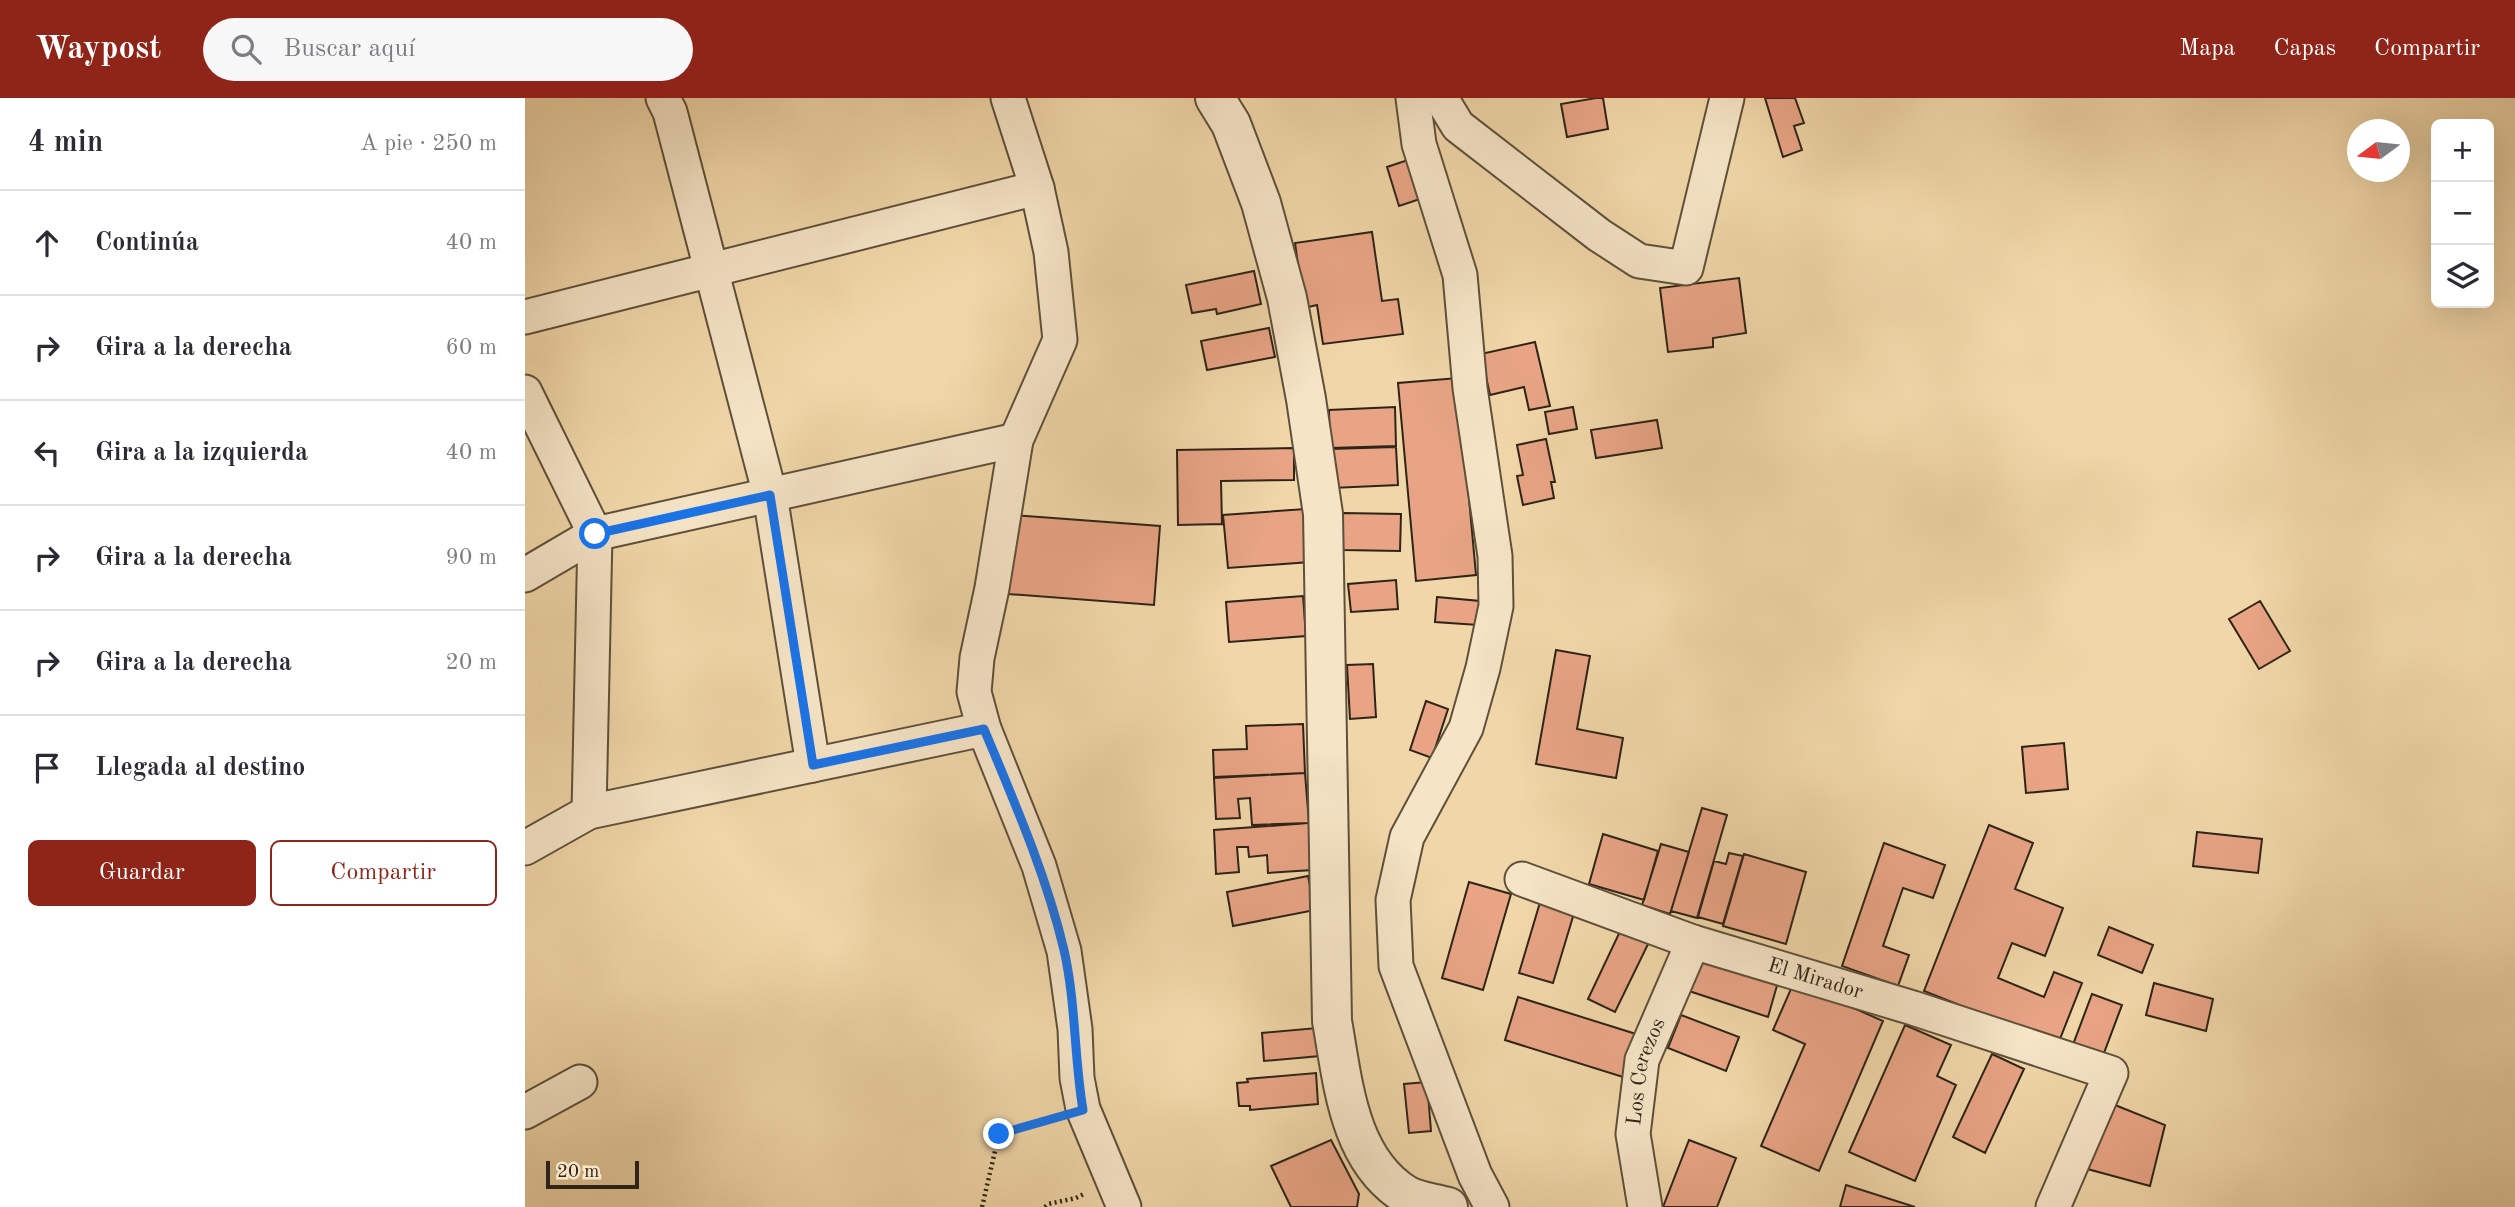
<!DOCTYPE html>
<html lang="es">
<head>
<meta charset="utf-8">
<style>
	body { margin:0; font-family:"Old Standard TT",serif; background:#f7f7f7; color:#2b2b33 }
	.controls { position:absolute; right:21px; top:21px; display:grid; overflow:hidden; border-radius:10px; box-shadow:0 7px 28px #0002 }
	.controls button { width:63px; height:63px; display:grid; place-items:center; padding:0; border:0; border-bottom:2px solid #e1e1e2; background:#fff; color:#2b2b33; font:35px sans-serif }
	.compass { position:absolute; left:1822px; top:21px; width:63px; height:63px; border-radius:50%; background:#fff; box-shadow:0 7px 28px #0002; rotate:255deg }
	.scale { position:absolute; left:21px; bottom:18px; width:93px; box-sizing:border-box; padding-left:7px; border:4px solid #2e2417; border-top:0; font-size:19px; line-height:24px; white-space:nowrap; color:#2e2417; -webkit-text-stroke:5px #f5e4c6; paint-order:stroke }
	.stop { position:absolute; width:21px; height:21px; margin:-16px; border:5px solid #1a73e8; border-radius:50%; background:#fff }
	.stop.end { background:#1a73e8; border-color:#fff; box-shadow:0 2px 7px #0008 }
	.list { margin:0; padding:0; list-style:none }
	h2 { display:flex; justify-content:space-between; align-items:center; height:91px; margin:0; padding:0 28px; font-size:30px }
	h2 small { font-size:23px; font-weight:400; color:#7c7c81 }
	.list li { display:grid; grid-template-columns:46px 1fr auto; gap:21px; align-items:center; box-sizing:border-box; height:105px; padding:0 28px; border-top:2px solid #e1e1e2 }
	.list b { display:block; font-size:26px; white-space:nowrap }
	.list em { font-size:23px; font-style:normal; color:#7c7c81 }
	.actions { display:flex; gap:14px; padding:21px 28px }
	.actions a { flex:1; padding:16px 0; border:2px solid #8f2418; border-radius:10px; text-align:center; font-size:24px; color:#8f2418 }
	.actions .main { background:#8f2418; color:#fff }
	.icon { flex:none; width:38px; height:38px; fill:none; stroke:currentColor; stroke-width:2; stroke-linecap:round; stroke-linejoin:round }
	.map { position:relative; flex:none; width:1990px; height:1109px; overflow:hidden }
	header { display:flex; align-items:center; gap:42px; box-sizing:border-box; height:98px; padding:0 35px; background:#8f2418; color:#fff }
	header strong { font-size:33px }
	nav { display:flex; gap:38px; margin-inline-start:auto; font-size:24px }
	.search { width:490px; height:63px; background:#f7f7f7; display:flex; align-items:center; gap:18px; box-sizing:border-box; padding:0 24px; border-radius:38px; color:#7c7c81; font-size:26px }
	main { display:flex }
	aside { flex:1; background:#fff }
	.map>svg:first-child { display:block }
</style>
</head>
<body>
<header>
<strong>Waypost</strong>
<div class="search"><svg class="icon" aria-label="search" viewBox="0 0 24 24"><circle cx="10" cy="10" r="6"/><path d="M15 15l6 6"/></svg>Buscar aquí</div>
<nav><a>Mapa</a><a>Capas</a><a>Compartir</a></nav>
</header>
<main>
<aside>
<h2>4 min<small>A pie · 250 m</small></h2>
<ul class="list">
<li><svg class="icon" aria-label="ahead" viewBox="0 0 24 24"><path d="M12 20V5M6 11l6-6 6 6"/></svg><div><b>Continúa</b></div><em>40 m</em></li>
<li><svg class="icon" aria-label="right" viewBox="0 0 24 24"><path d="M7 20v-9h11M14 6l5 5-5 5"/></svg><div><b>Gira a la derecha</b></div><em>60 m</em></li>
<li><svg class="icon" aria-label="left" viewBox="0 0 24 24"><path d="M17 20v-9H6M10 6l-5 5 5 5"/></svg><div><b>Gira a la izquierda</b></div><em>40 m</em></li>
<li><svg class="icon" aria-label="right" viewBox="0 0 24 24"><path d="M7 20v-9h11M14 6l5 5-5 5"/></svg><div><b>Gira a la derecha</b></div><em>90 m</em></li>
<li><svg class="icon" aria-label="right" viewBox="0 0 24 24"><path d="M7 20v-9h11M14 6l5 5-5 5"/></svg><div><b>Gira a la derecha</b></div><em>20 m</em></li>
<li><svg class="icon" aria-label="arrive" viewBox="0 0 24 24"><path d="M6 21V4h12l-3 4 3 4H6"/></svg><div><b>Llegada al destino</b></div></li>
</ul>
<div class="actions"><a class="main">Guardar</a><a>Compartir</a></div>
</aside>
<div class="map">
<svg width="1990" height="1109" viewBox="0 0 1990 1109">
	<rect width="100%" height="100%" fill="#f0d6a8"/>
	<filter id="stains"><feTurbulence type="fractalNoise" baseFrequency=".00286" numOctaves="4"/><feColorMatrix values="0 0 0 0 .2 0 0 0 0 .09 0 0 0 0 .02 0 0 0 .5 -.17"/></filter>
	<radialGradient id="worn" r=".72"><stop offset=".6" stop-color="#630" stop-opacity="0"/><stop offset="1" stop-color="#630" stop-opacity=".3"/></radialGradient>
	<path fill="#e8a485" stroke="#2e2417" stroke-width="2" d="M1071,0H1078L1083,31L1042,39L1036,6Z
		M1240,0H1270L1279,25L1269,28L1277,52L1258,59Z
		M889,60L901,99L874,108L862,69Z
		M847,134L857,203L873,201L878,236L798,246L792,207L779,210L770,145Z
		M729,173L736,206L692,216L691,211L667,215L661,187Z
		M1214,180L1221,235L1188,240V249L1143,254L1135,190Z
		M744,230L750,259L682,272L676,243Z
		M1010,244L1025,308L1004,312L999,289L965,297L956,256Z
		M933,280L951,477L891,483L873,285Z
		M870,309L871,348L805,350L804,312Z
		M1048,309L1052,331L1024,336L1020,314Z
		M1132,322L1137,350L1071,360L1066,332Z
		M1021,341L1030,384H1026L1029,400L998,407L992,378L998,377L992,347Z
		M871,349L873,387L807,390L805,351Z
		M769,350V382L696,383L697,426L653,427L652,352Z
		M780,411L785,464L703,470L698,417Z
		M818,415L876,416L875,453L818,452Z
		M489,417L635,428L629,507L483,496Z
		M871,482L873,511L826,514L823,486Z
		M778,498L781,538L704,544L701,504Z
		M912,499L955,503L953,527L910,524Z
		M1735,503L1765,553L1734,571L1704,521Z
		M1031,552L1065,558L1052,631L1098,640L1091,680L1011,666Z
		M848,566L851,619L825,621L822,567Z
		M901,603L923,611L907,660L885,652Z
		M778,626L780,675L689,679L688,652L722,651L721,628Z
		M1539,645L1543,691L1501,695L1497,649Z
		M780,675L784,725L727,727L725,700L713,701L715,720L691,721L689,680Z
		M1177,710L1202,717L1172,820L1146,813Z
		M784,725L787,772L743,775L742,757L724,759L723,749H712L714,774L691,776L689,732Z
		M1464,727L1508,745L1490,791L1538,810L1520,858L1487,845L1473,880L1519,899L1529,874L1557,885L1533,946L1399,893Z
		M1672,734L1737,741L1733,775L1668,768Z
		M1078,736L1133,753L1119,802L1064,786Z
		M1359,745L1420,767L1408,800L1378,790L1358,848L1384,857L1373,888L1317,868Z
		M1136,746L1164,754L1145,816L1117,807Z
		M1204,755L1218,758L1198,826L1173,819L1189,763L1201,766Z
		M1219,756L1281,774L1261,846L1198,828Z
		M783,778L790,812L708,828L702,794Z
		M944,784L986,796L958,892L917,880Z
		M1016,801L1050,812L1028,885L994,875Z
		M1098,827L1126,840L1090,914L1063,901Z
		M1584,829L1628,847L1617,875L1573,857Z
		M1175,859L1253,884L1243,919L1164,893Z
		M1269,884L1358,923L1294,1073L1236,1048L1280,946L1248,932Z
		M1629,885L1688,901L1681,933L1621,917Z
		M1567,896L1597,907L1576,963L1546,952Z
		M993,899L1111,936L1098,979L980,942Z
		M1156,917L1214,939L1201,973L1143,950Z
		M1380,927L1426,947L1412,978L1431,987L1390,1083L1324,1054Z
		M792,930L795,958L739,963L737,935Z
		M1467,956L1499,971L1460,1055L1428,1039Z
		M791,975L793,1006L725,1012V1008H714L712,985L723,984L722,981Z
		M902,984L906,1033L884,1035L879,986Z
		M1580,1003L1640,1027L1625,1088L1555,1069Z
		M806,1042L834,1096L832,1109H766L746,1068Z
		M1164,1042L1211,1060L1192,1109H1138Z
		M1321,1087L1390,1109H1315Z"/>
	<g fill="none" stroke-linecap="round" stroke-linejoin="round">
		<g stroke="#5e503b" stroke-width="37">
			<g id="minor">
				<path d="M138,0L145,14L245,397L288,667"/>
				<path d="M483,0L512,90L526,154L535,242L491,342L467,490L452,560L449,594L459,631L514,768L539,853L550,931L552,980L558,1011L599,1109"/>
				<path d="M888,0L894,46L935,177L945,290L970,458L971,508L958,570L941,630L882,739L868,802L871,868L950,1077L967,1109"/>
				<path d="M916,0L933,28L1074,137L1114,163L1161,170L1202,0"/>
				<path d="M0,219L512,90"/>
				<path d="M0,294L70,436L64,714"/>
				<path d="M0,477L70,436L491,342"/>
				<path d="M0,750L64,714L459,631"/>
				<path id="s1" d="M997,781L1168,844L1388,910L1586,975L1528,1109"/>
				<path d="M0,1014L55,984"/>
				<path id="s2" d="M1120,1109L1108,1036L1117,962L1168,844"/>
			</g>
		</g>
		<g stroke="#5e503b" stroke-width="42">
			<path id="tertiary" d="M690,0L706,26L736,105L762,200L781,301L798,416L807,923C818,984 823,1061 881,1097C893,1104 910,1105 923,1109"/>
		</g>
		<path stroke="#2e2417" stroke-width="4.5" stroke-dasharray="2 3.5" stroke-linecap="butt" d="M457,1109L474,1036L530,1020
			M520,1109L523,1106L551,1100L561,1095"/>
		<use href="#minor" stroke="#f5e4c6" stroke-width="33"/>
		<use href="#tertiary" stroke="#f5e4c6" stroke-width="38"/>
	</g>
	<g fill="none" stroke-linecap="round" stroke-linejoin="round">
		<path stroke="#1a73e8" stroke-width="9" d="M70,436L245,397L288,667L459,631C489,703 521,776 539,852C551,905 549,959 558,1012L474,1036"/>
	</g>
	<g text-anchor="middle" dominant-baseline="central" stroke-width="7" stroke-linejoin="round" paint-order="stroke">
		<g font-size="21" fill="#2e2417" stroke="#f5e4c6">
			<text stroke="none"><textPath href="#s1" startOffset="310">El Mirador</textPath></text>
			<text stroke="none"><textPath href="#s2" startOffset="138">Los Cerezos</textPath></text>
		</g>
	</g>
	<rect width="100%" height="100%" filter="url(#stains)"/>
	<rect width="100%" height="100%" fill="url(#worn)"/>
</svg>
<div class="controls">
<button>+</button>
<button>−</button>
<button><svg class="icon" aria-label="layers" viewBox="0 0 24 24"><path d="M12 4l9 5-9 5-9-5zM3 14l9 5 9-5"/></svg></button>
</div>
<svg class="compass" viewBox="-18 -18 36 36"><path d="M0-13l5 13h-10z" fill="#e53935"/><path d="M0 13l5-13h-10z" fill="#7c7c81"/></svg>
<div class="scale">20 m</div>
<div class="stop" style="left:70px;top:436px"></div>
<div class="stop end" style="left:474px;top:1036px"></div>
</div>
</main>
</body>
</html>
